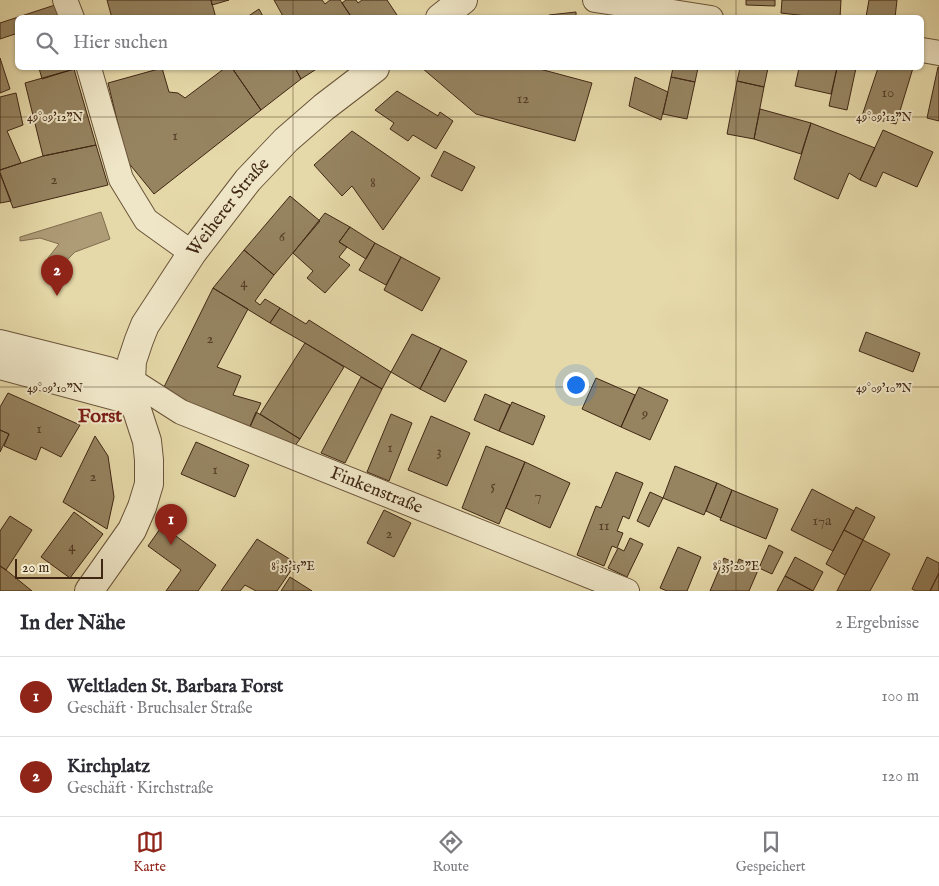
<!DOCTYPE html>
<html lang="de">
<head>
<meta charset="utf-8">
<style>
	body { margin:0; font-family:"IM FELL English",serif; background:#f2f2f3; color:#2b2b33 }
	.scale { position:absolute; left:15px; bottom:12px; width:88px; box-sizing:border-box; padding-left:5px; border:2px solid #402714; border-top:0; font-size:14px; line-height:18px; white-space:nowrap; color:#402714; -webkit-text-stroke:4px #efe6c7; paint-order:stroke }
	.you { position:absolute; left:575px; top:384px; width:18px; height:18px; margin:-12px; border:4px solid #fff; border-radius:50%; background:#1a73e8; box-shadow:0 0 0 8px #1a73e833 }
	.badge { display:grid; place-items:center; width:32px; height:32px; border-radius:50%; background:#8f2418; color:#fff; font-size:16px; font-weight:700 }
	.pin { position:absolute; translate:-50% -41px; filter:drop-shadow(0 1px 2px #0008) }
	.pin::after { content:''; position:absolute; top:26px; width:18px; height:15px; background:inherit; clip-path:polygon(0 0,100% 0,50% 100%) }
	.list { margin:0; padding:0; list-style:none }
	h2 { display:flex; justify-content:space-between; align-items:center; height:65px; margin:0; padding:0 20px; font-size:21px }
	h2 small { font-size:16px; font-weight:400; color:#7c7c81 }
	.list li { display:grid; grid-template-columns:32px 1fr auto; gap:15px; align-items:center; box-sizing:border-box; height:80px; padding:0 20px; border-top:1px solid #e1e1e2 }
	.list b { display:block; font-size:19px; white-space:nowrap }
	.list p { margin:0; font-size:16px; white-space:nowrap; color:#7c7c81 }
	.list em { font-size:16px; font-style:normal; color:#7c7c81 }
	.icon { flex:none; width:28px; height:28px; fill:none; stroke:currentColor; stroke-width:2; stroke-linecap:round; stroke-linejoin:round }
	.map { position:relative; flex:none; width:939px; height:591px; overflow:hidden }
	.search { position:absolute; background:#fff; box-shadow:0 1px 4px #0004; left:15px; right:15px; top:15px; height:55px; display:flex; align-items:center; gap:12px; box-sizing:border-box; padding:0 18px; border-radius:8px; color:#7c7c81; font-size:19px }
	.sheet { height:225px; background:#fff }
	nav { display:flex; justify-content:space-around; align-items:center; box-sizing:border-box; height:70px; border-top:1px solid #e1e1e2; background:#fff; font-size:14px; color:#7c7c81 }
	nav a { display:grid; justify-items:center; gap:2px }
	nav .on { color:#8f2418 }
	.map>svg:first-child { display:block }
</style>
</head>
<body>
<div class="map">
<svg width="939" height="591" viewBox="0 0 939 591">
	<rect width="100%" height="100%" fill="#e6d9a9"/>
	<filter id="stains"><feTurbulence type="fractalNoise" baseFrequency=".004" numOctaves="4"/><feColorMatrix values="0 0 0 0 .2 0 0 0 0 .09 0 0 0 0 .02 0 0 0 .5 -.17"/></filter>
	<radialGradient id="worn" r=".72"><stop offset=".6" stop-color="#630" stop-opacity="0"/><stop offset="1" stop-color="#630" stop-opacity=".3"/></radialGradient>
	<path fill="#ae9c76" stroke="#826d4f" d="M101,212L110,239L75,252L62,265L48,258L59,244L40,238L20,241V237Z"/>
	<path fill="#968461" stroke="#402714" d="M107,0H211L216,18H112Z
		M211,0H229L212,5Z
		M274,0H322L325,4L330,0H340L352,18H284Z
		M346,0H356L358,3L362,0H387L397,15L393,18H352L342,3Z
		M746,0H775V6L746,5Z
		M782,0H841L840,18H824L781,13Z
		M869,0H897L895,18L866,17Z
		M55,5L59,18H18V33L0,39V23Z
		M259,9L264,18H247V17Z
		M576,12V18H549V15Z
		M0,58L10,89L0,93Z
		M938,67H939V121L927,118Z
		M39,68H73L74,69L42,79Z
		M162,68L169,92L178,93L185,98L225,68H232L261,110L154,194L127,161L108,83Z
		M232,68H295L301,79L261,110Z
		M295,68H318L301,79Z
		M422,68H536L592,83L575,141L476,114Z
		M673,68H698L695,82L671,77Z
		M740,68H768L764,87L737,81Z
		M799,68H837L831,94L795,86Z
		M837,68H856L847,110L829,106Z
		M878,68H913L896,124L862,116Z
		M74,69L96,145L43,156L25,83Z
		M635,77L668,92L661,120L629,106Z
		M671,77L695,82L687,119L663,114Z
		M737,81L764,87L754,139L727,134Z
		M397,91L438,116L440,112L453,121L436,149L413,135L408,141L390,129L394,123L375,110Z
		M16,93L23,125L7,131L21,163L0,170V97Z
		M760,109L811,123L801,154L754,139Z
		M811,123L875,148L860,180L849,173L838,199L794,179Z
		M883,130L933,152L917,187L883,172L876,187L860,180Z
		M352,131L420,178L383,230L352,186L342,196L314,165Z
		M96,145L108,185L13,208L0,173V170L43,156Z
		M444,151L475,167L462,191L431,176Z
		M0,173L11,201L0,203Z
		M290,196L320,221L274,275L244,250Z
		M325,213L350,227L339,242L347,247L339,257L350,265L325,293L307,278L313,271L293,253Z
		M350,227L375,243L366,259L339,242Z
		M375,243L401,257L386,285L359,270Z
		M244,250L274,275L255,301L260,305L265,299L280,308L270,323L213,288Z
		M401,257L440,278L422,311L384,290Z
		M213,288L248,309L217,367L241,376L233,395L261,403L249,429L161,393Z
		M280,308L306,324L309,320L391,372L382,389L305,343L270,323Z
		M866,332L920,353L913,372L859,351Z
		M412,334L441,348L420,389L391,372Z
		M305,343L344,367L300,439L260,414Z
		M441,348L467,361L445,402L420,389Z
		M361,377L382,389L345,463L321,453Z
		M596,378L635,395L621,427L582,409Z
		M639,387L668,400L650,440L621,427Z
		M8,393L80,425L61,457L41,447L36,460L4,446L9,434L0,430V407Z
		M485,394L510,405L499,431L474,420Z
		M512,402L545,416L533,445L499,431Z
		M256,412L300,439L294,447L249,429Z
		M391,414L412,423L389,481L367,472Z
		M431,416L470,433L447,486L408,470Z
		M0,430L9,434L0,452Z
		M95,436L108,456L114,497L107,529L63,502Z
		M196,442L249,465L235,497L181,474Z
		M486,446L525,462L499,524L462,508Z
		M525,462L570,483L550,528L506,508Z
		M675,466L717,483L704,515L663,498Z
		M616,472L643,483L629,519L623,516L617,531L623,533L617,548L612,546L604,566L577,555L596,506L601,508Z
		M717,483L732,490L721,518L706,511Z
		M812,489L854,511L833,551L791,530Z
		M732,490L778,509L766,539L720,520Z
		M650,492L663,498L649,527L637,521Z
		M856,507L875,517L863,540L844,530Z
		M384,510L411,523L394,557L367,543Z
		M74,512L103,534L70,578L41,557Z
		M10,516L32,530L6,570L0,566V531Z
		M162,526L216,565L198,591H166L181,570L148,546Z
		M844,530L863,540L845,575L826,564Z
		M630,538L643,544L627,577L608,568L618,548L624,551Z
		M257,539L296,563L277,591H256L245,585L240,591H221Z
		M863,540L890,554L870,591H837Z
		M769,545L783,552L772,574L759,568Z
		M678,547L701,557L687,591H667L660,588Z
		M795,557L823,572L813,591L785,576Z
		M927,557L939,563V573L930,591H916L912,589Z
		M724,558L737,564L739,559L759,568L749,591H710Z
		M0,566L6,570L32,591H0Z
		M939,573V591H930Z
		M785,576L813,591H777Z
		M290,577L312,591H281Z"/>
	<g fill="none" stroke-linecap="round" stroke-linejoin="round">
		<g stroke="#6a5439" stroke-width="26">
			<g id="minor">
				<path d="M65,0L72,18"/>
				<path d="M595,0L711,18"/>
				<path d="M922,50L939,53"/>
				<path d="M89,68L121,179L146,220L192,253"/>
				<path id="s1" d="M131,380L181,412L627,591"/>
			</g>
		</g>
		<g stroke="#6a5439" stroke-width="30">
			<g id="tertiary">
				<path d="M440,18L463,0"/>
				<path d="M0,344L108,371L131,380"/>
				<path d="M0,365L134,401"/>
				<path id="s2" d="M89,591L132,530L142,507L149,484V460L147,441L134,401L131,380L132,361L139,340L145,325L192,253L248,180L286,140L324,107L375,68"/>
			</g>
		</g>
		<use href="#minor" stroke="#efe6c7" stroke-width="24"/>
		<use href="#tertiary" stroke="#efe6c7" stroke-width="28"/>
	</g>
	<path fill="none" stroke="#402714" stroke-width="1" stroke-opacity="0.45" d="M293,0V18M736,0V18M293,68V591M736,68V591M0,117H939M0,387H939"/>
	<g text-anchor="middle" dominant-baseline="central" stroke-width="4" stroke-linejoin="round" paint-order="stroke">
		<g font-size="15" fill="#563e27">
			<text x="888" y="92">10</text>
			<text x="523" y="98">12</text>
			<text x="175" y="135">1</text>
			<text x="54" y="179">2</text>
			<text x="373" y="182">8</text>
			<text x="282" y="236">6</text>
			<text x="244" y="282">4</text>
			<text x="210" y="338">2</text>
			<text x="645" y="413">9</text>
			<text x="39" y="428">1</text>
			<text x="390" y="447">1</text>
			<text x="439" y="451">3</text>
			<text x="215" y="469">1</text>
			<text x="93" y="476">2</text>
			<text x="493" y="485">5</text>
			<text x="538" y="495">7</text>
			<text x="822" y="520">17a</text>
			<text x="604" y="525">11</text>
			<text x="389" y="533">2</text>
			<text x="72" y="546">4</text>
		</g>
		<g font-size="18" fill="#402714" stroke="#efe6c7">
			<text stroke="none"><textPath href="#s2" startOffset="432">Weiherer Straße</textPath></text>
			<text stroke="none"><textPath href="#s1" startOffset="270">Finkenstraße</textPath></text>
		</g>
		<g font-size="20" font-weight="bold" fill="#7a1f14" stroke="#efe6c7">
			<text x="100" y="416">Forst</text>
		</g>
	</g>
	<g font-size="12" text-anchor="middle" fill="#402714" stroke="#efe6c7" stroke-width="4" stroke-linejoin="round" paint-order="stroke">
		<text x="55" y="121">49°09'12"N</text>
		<text x="884" y="121">49°09'12"N</text>
		<text x="55" y="392">49°09'10"N</text>
		<text x="884" y="392">49°09'10"N</text>
		<text x="293" y="570">8°35'15"E</text>
		<text x="736" y="570">8°35'20"E</text>
	</g>
	<rect width="100%" height="100%" filter="url(#stains)"/>
	<rect width="100%" height="100%" fill="url(#worn)"/>
</svg>
<div class="scale">20 m</div>
<div class="you"></div>
<div class="pin badge" style="left:171px;top:545px">1</div>
<div class="pin badge" style="left:57px;top:296px">2</div>
<div class="search"><svg class="icon" aria-label="search" viewBox="0 0 24 24"><circle cx="10" cy="10" r="6"/><path d="M15 15l6 6"/></svg>Hier suchen</div>
</div>
<section class="sheet">
<h2>In der Nähe<small>2 Ergebnisse</small></h2>
<ul class="list">
<li><span class="badge">1</span><div><b>Weltladen St. Barbara Forst</b><p>Geschäft · Bruchsaler Straße</p></div><em>100 m</em></li>
<li><span class="badge">2</span><div><b>Kirchplatz</b><p>Geschäft · Kirchstraße</p></div><em>120 m</em></li>
</ul>
</section>
<nav>
<a class="on"><svg class="icon" aria-label="map" viewBox="0 0 24 24"><path d="M3 6l6-2 6 2 6-2v14l-6 2-6-2-6 2zM9 4v14M15 6v14"/></svg>Karte</a>
<a><svg class="icon" aria-label="directions" viewBox="0 0 24 24"><path d="M12 3l9 9-9 9-9-9zM9 14v-3h6M13 9l2 2-2 2"/></svg>Route</a>
<a><svg class="icon" aria-label="saved" viewBox="0 0 24 24"><path d="M7 4h10v16l-5-4-5 4z"/></svg>Gespeichert</a>
</nav>
</body>
</html>
